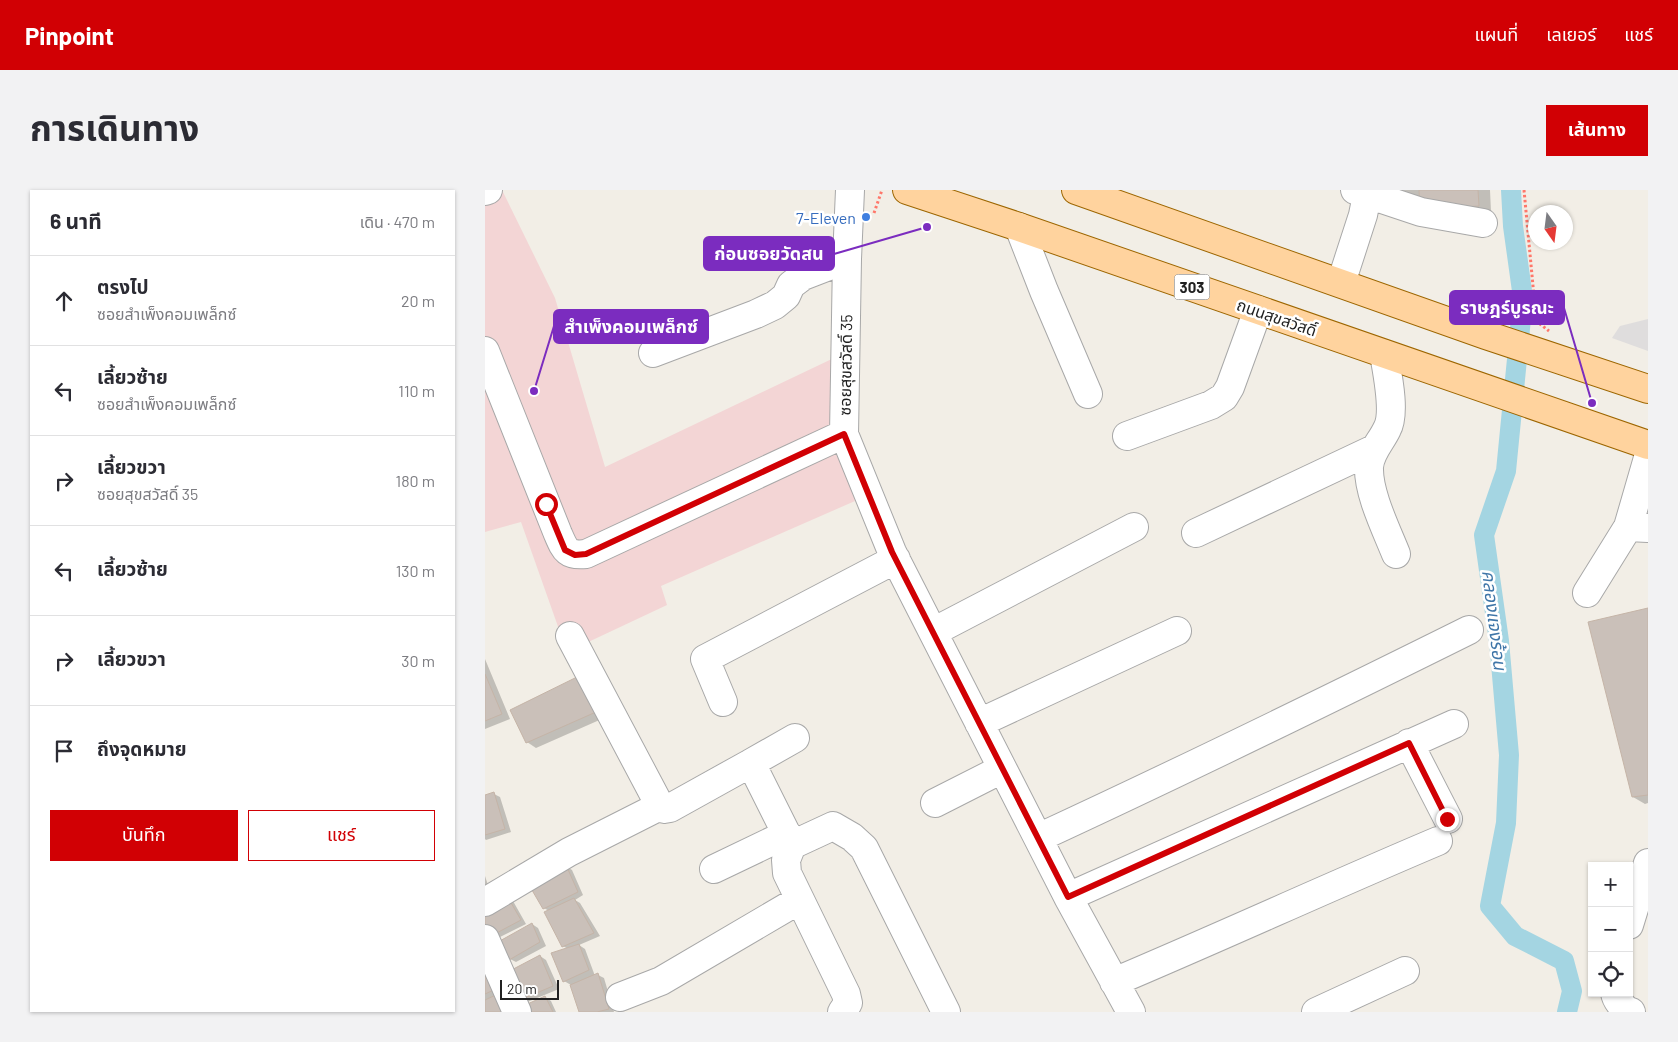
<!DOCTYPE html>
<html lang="th">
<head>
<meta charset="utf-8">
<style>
	body { margin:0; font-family:Barlow,"Noto Sans Thai",sans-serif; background:#f2f2f3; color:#2b2b33 }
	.controls { position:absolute; right:15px; bottom:15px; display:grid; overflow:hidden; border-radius:0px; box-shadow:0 1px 4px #0004 }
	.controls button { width:45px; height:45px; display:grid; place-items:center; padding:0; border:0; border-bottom:1px solid #e1e1e2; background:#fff; color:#2b2b33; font:25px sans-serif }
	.compass { position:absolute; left:1043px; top:15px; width:45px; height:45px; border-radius:50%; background:#fff; box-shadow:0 1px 4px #0004; rotate:166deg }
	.scale { position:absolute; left:15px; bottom:12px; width:59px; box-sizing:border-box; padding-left:5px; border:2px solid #212121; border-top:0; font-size:14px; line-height:18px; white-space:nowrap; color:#212121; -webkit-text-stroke:4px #fff; paint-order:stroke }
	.stop { position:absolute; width:15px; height:15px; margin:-11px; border:4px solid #d10004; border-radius:50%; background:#fff }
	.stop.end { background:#d10004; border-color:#fff; box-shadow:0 1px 5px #0008 }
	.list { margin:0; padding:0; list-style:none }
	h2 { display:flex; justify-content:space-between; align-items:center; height:65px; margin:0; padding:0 20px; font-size:21px }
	h2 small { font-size:16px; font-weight:400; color:#7c7c81 }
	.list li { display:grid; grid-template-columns:32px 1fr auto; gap:15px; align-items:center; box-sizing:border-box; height:90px; padding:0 20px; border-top:1px solid #e1e1e2 }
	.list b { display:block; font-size:19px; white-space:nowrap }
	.list p { margin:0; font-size:16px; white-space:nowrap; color:#7c7c81 }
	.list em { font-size:16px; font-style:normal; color:#7c7c81 }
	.actions { display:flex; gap:10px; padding:15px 20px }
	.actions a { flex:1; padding:11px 0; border:1px solid #d10004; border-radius:0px; text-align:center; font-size:18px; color:#d10004 }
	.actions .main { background:#d10004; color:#fff }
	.icon { flex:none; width:28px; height:28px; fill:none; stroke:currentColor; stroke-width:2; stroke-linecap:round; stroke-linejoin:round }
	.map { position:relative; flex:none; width:1163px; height:822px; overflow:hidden; border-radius:0px }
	header { display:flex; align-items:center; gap:30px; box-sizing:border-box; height:70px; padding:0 25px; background:#d10004; color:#fff }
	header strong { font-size:24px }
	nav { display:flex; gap:28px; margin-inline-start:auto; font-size:18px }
	.intro { display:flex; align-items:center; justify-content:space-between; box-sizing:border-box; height:120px; padding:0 30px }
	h1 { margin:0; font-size:35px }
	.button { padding:12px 22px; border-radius:0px; background:#d10004; color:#fff; font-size:18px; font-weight:700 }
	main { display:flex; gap:30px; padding:0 30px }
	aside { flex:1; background:#fff; border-radius:0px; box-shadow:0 1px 4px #0004 }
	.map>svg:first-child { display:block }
</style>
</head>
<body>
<header>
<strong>Pinpoint</strong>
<nav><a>แผนที่</a><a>เลเยอร์</a><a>แชร์</a></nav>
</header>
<div class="intro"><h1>การเดินทาง</h1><a class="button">เส้นทาง</a></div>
<main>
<aside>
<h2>6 นาที<small>เดิน · 470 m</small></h2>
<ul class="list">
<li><svg class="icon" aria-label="ahead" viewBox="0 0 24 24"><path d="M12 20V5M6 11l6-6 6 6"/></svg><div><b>ตรงไป</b><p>ซอยสำเพ็งคอมเพล็กซ์</p></div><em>20 m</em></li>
<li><svg class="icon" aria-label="left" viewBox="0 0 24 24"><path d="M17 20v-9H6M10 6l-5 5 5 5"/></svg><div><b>เลี้ยวซ้าย</b><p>ซอยสำเพ็งคอมเพล็กซ์</p></div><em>110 m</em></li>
<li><svg class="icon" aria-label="right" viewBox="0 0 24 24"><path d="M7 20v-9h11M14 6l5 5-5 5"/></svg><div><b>เลี้ยวขวา</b><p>ซอยสุขสวัสดิ์ 35</p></div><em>180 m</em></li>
<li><svg class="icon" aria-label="left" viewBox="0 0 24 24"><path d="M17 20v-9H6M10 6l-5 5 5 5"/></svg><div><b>เลี้ยวซ้าย</b></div><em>130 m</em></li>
<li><svg class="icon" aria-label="right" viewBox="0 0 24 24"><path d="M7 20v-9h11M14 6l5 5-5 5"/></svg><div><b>เลี้ยวขวา</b></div><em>30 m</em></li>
<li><svg class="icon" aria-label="arrive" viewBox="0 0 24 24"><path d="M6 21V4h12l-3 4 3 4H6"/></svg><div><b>ถึงจุดหมาย</b></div></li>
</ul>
<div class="actions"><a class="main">บันทึก</a><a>แชร์</a></div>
</aside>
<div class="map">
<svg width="1163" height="822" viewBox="0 0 1163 822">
	<rect width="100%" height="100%" fill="#f2eee6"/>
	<path fill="#dfdddd" d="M1163,129V161L1127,148L1135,136Z"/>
	<path fill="#f3d5d5" d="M0,0H17L70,108L120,277L351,167L347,236L370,311L176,396L182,415L82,462L36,332L0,342Z"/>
	<path fill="#0003" d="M891,0H1005L1006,22L935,7L903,9Z
		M1163,419V613L1160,614L1148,607L1105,433Z
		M0,469L25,529L0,539Z
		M104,493L119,528L51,558L42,552Z
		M9,604L15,607L26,642L1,650L0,649V606Z
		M81,676L87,680L98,705L90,710L95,713L115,746L94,755L100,759L110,786L113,785L119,788L129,822H95L86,795L79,791L83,759L78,756L64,721L59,718Z
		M0,686L3,695L0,697Z
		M22,708L28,711L41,734L11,749L5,746Z
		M47,734L53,738L61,756L31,772L25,769Z
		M55,766L61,770L74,799L35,815Z
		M0,777L29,822H0Z
		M60,807L66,811L71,822H39Z"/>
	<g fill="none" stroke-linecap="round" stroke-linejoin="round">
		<path stroke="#a4d5e2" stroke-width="20" d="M1026,0L1028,36L1038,108L1021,281L999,345L1014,451L1024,565L1021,633L1005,716L1030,746L1079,771L1087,801L1082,822"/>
	</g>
	<path fill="#cac0b9" stroke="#c5b4a7" d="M934,0H993L994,16L935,20Z
		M1163,418V605L1147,607L1103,432Z
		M0,484L17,524L0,531Z
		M94,486L111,522L41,553L25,520Z
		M9,602L20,639L0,645V605Z
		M81,675L93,702L58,719L44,695Z
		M22,706L36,730L4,747L0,741V715Z
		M89,708L109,743L77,757L59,722Z
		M47,733L55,752L24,770L13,752Z
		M94,754L104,780L78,792L66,763Z
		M55,765L68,796L28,813L17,785Z
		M0,776L11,799L0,804Z
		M113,783L124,819L112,822H94L85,795Z
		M15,803L24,818L16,822H0V810Z
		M60,806L68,822H38L36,817Z"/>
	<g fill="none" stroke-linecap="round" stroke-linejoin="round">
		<g stroke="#a8a8a8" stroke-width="30">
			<path id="minor" d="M365,0L362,69L359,244L407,362L583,707L646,822
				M870,0L936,22L998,33
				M0,1L3,0
				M534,37L559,101L603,204
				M856,93L878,25L883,0
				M0,161L73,344C80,360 82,366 101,364L359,244
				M168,163L271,124L290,115L301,106L306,95L318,86L362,69
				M899,164C902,182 911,223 902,239C896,252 885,262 884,277C883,303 901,339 911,364
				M642,246L726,215L739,207L745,197L773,120
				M1143,337L1163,268
				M711,343L889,259
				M1102,403L1143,337L1163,338
				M448,442L649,337
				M85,446L175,616L179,619L185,618L266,573L307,655
				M238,512L220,469L411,369
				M494,533L692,441
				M924,553L963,629
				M266,573L310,548
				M450,613L517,579
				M553,648C698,581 841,511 984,440
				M229,679L302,644
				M583,707L969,534
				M0,712L84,662L175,616
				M1144,735L1163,673
				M0,749L32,822
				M629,792C738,746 844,697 953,651
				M1130,803C1131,810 1139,820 1146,822
				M135,807L176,791L314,710
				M357,822L363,813L361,804L302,683L301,670L307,655L348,636L367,647L379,658L461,822
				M831,822L920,781"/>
		</g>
		<g stroke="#9d6600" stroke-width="30">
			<path id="major" d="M422,0L534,37L1163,255
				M591,0L1001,145L1163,199"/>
		</g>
		<path stroke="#ff776a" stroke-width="3" stroke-dasharray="2.5 2.5" stroke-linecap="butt" d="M1039,0L1051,128L1055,134L1064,141
			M389,23L397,0"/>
		<use href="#minor" stroke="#fff" stroke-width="28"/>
		<use href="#major" stroke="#ffd39e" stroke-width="28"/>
	</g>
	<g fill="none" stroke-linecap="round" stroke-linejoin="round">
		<path stroke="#d10004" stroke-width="6" d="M61,314L80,360L90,365L101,364L359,244L407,362L583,707L924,553L962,629"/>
	</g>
	<circle fill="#3f7fe0" stroke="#fff" stroke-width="2" cx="381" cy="27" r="5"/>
	<g text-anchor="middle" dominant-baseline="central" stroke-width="5" stroke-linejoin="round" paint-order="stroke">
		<rect fill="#fff" stroke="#646464" stroke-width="1" x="689.5" y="84.5" width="35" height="25" rx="4"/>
		<g font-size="15" font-weight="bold" fill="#212121">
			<text x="707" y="97">303</text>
		</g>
		<g font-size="16" fill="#366cbe" stroke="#fff" text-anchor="end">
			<text x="371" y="27">7-Eleven</text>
		</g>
		<g font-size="16" fill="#212121" stroke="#fff">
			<text transform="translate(792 127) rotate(19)">ถนนสุขสวัสดิ์</text>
			<text transform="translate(360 175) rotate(-89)">ซอยสุขสวัสดิ์ 35</text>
		</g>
		<g font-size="18" font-style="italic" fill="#3f76a8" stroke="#fff">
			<text transform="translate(1010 430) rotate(83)">คลองแจงร้อน</text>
		</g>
	</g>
	<path fill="none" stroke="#7b2cbf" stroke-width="2" d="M442 37L349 64M1107 213L1079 118M49 201L69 136"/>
	<g fill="#7b2cbf" stroke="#fff" stroke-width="2">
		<circle cx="442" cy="37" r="5"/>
		<circle cx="1107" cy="213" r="5"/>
		<circle cx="49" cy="201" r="5"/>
	</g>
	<g fill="#7b2cbf" stroke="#7b2cbf" stroke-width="2">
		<rect x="219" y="47" width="130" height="33" rx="5"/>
		<rect x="965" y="101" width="114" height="33" rx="5"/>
		<rect x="69" y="120" width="154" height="33" rx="5"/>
	</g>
	<g font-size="18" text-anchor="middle" font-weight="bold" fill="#fff">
		<text x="284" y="70">ก่อนซอยวัดสน</text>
		<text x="1022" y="124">ราษฎร์บูรณะ</text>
		<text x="146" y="143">สำเพ็งคอมเพล็กซ์</text>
	</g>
</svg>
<div class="controls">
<button>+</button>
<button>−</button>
<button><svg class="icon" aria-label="locate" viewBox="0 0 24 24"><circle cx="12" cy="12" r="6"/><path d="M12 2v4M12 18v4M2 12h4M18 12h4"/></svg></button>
</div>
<svg class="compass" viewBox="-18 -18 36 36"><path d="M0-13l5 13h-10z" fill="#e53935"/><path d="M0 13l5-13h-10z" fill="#7c7c81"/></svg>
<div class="scale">20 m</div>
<div class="stop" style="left:61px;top:314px"></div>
<div class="stop end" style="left:962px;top:629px"></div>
</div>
</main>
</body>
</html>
